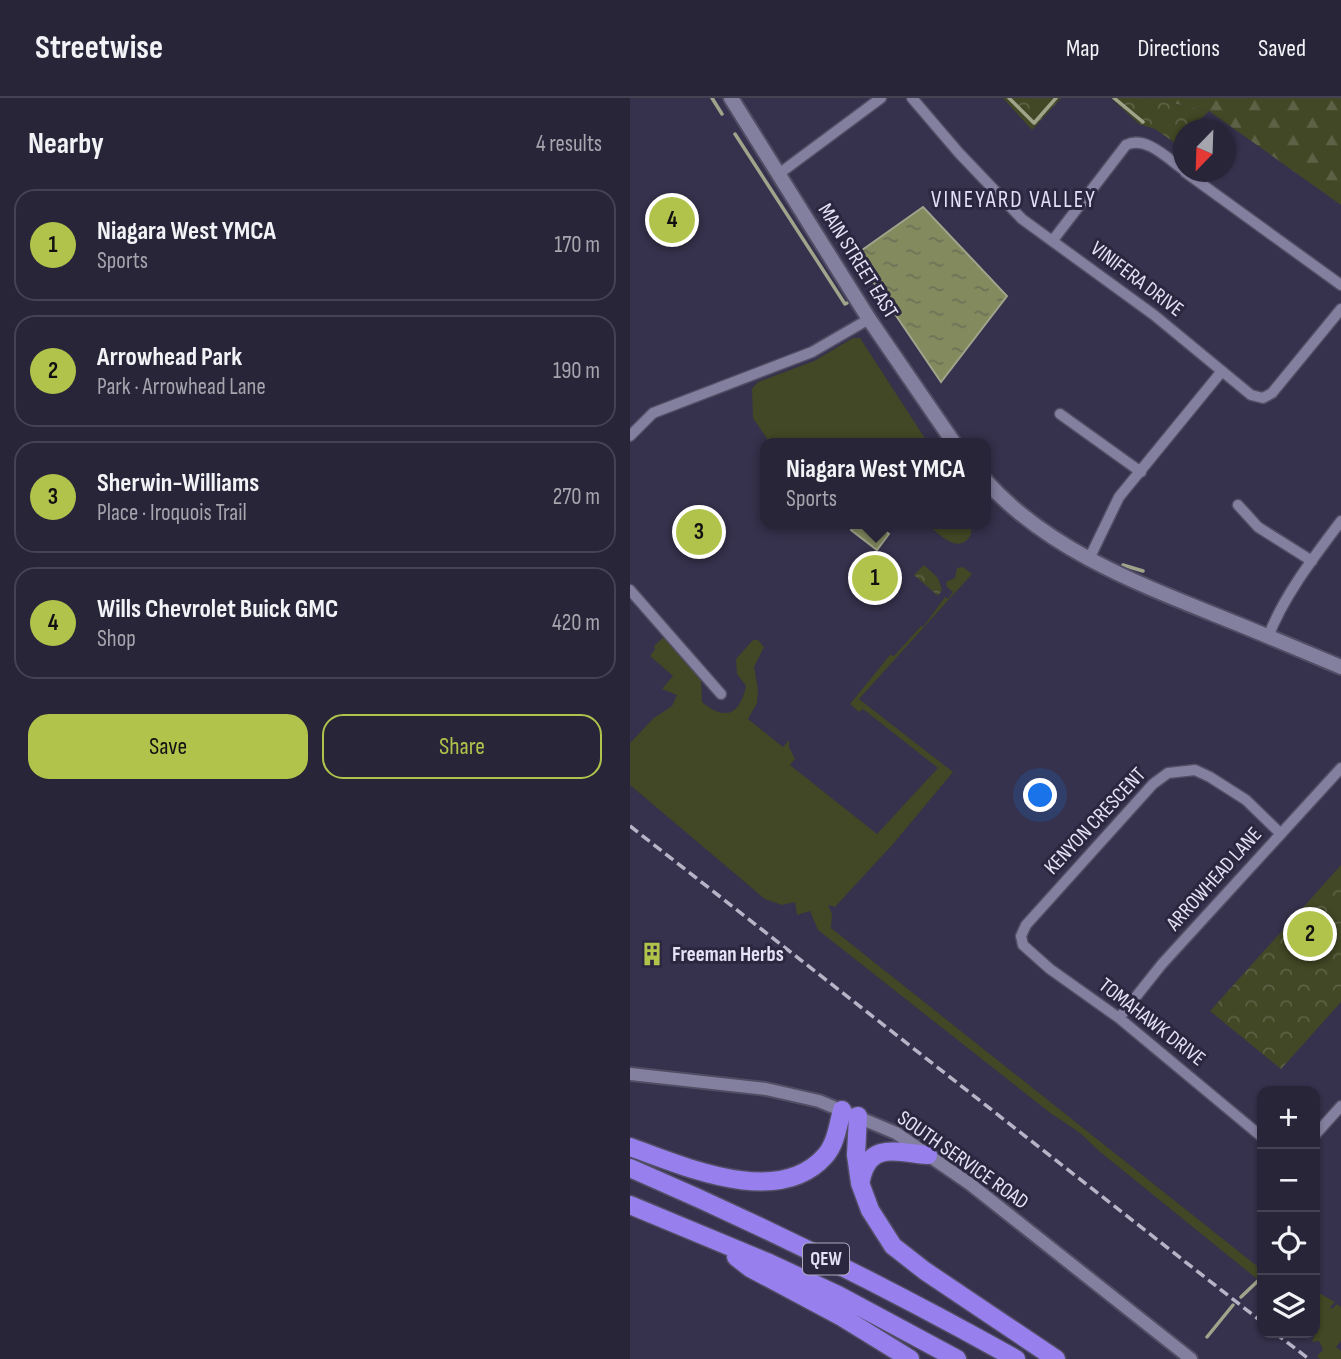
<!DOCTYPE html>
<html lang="en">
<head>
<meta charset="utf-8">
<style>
	body { margin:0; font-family:"Sofia Sans Condensed",sans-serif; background:#343144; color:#f1f3f6 }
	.controls { position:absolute; right:21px; bottom:21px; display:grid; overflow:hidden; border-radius:14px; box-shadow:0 2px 5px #0004 }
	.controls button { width:63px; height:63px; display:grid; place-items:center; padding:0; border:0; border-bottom:2px solid #444253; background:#282539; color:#f1f3f6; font:35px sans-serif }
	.compass { position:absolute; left:543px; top:21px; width:63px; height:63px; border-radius:50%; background:#282539; box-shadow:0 2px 5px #0004; rotate:203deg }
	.you { position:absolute; left:411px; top:698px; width:24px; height:24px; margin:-18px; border:5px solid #fff; border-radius:50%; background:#1a73e8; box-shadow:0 0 0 10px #1a73e833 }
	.badge { display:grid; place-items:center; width:46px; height:46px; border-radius:50%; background:#b2c34b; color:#111; font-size:23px; font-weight:700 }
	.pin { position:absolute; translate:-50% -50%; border:4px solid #fff; box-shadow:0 2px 7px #0006 }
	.popup { position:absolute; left:130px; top:340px; width:231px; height:91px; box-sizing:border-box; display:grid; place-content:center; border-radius:14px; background:#282539; filter:drop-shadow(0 2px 5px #0005); font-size:23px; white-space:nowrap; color:#a5a5ae }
	.popup b { font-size:26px; color:#f1f3f6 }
	.popup::after { content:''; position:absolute; left:50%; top:100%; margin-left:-14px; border:14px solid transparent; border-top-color:#282539 }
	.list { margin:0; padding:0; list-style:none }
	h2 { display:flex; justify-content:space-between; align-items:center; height:91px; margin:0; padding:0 28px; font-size:30px }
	h2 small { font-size:23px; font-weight:400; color:#a5a5ae }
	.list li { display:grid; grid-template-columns:46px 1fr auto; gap:21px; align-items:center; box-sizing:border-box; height:112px; margin:0 14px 14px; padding:0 14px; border:2px solid #444253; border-radius:21px }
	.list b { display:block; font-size:26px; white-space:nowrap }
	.list p { margin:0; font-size:23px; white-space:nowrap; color:#a5a5ae }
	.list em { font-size:23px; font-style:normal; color:#a5a5ae }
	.actions { display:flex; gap:14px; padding:21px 28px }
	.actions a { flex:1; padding:16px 0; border:2px solid #b2c34b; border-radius:21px; text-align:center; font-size:24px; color:#b2c34b }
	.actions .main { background:#b2c34b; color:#111 }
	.icon { flex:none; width:38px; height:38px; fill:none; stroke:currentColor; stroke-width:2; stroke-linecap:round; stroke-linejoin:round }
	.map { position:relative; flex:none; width:711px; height:1261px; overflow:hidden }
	header { display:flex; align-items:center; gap:42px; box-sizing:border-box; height:98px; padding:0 35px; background:#282539; border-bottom:2px solid #444253 }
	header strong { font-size:33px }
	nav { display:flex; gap:38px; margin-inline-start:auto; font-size:24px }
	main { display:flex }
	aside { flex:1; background:#282539 }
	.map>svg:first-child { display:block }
</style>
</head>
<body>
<header>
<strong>Streetwise</strong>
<nav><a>Map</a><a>Directions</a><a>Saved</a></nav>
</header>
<main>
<aside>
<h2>Nearby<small>4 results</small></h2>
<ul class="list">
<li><span class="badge">1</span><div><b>Niagara West YMCA</b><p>Sports</p></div><em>170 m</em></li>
<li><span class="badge">2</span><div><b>Arrowhead Park</b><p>Park · Arrowhead Lane</p></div><em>190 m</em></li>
<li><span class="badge">3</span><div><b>Sherwin-Williams</b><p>Place · Iroquois Trail</p></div><em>270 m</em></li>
<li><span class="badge">4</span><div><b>Wills Chevrolet Buick GMC</b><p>Shop</p></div><em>420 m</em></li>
</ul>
<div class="actions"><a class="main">Save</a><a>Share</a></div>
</aside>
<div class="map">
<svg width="711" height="1261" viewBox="0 0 711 1261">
	<defs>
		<pattern id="forest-firs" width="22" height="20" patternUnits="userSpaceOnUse" patternTransform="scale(1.75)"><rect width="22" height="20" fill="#424725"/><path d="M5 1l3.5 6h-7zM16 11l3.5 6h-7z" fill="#5d6145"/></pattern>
		<pattern id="park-crowns" width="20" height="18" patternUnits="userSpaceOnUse" patternTransform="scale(1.75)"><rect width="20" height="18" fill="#424725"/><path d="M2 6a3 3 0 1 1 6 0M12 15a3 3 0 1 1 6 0" fill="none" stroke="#5d6145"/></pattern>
		<pattern id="water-ripples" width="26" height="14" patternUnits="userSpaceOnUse" patternTransform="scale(1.75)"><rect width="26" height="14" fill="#828a5e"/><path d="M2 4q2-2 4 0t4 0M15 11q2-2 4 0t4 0" fill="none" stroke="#6c7257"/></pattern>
	</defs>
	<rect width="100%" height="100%" fill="#36314c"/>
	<path fill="#424725" d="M223,240H230L298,345H140L123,320L122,291L128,284L184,263Z
		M297,426H340C342,432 342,437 337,442C324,454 306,433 297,426Z
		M333,469L342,476L229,601L323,674L263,746L205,809L198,807L202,816L201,830L632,1172V1185L469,1053L450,1035L419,1014L188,832L180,813L167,817L165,804L152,807L135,801L0,687V645L24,620L42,608L47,597L32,591L43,578L20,558L25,551L24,548L35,538L71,579L72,604C96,624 110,616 116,588L107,576L106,561L123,542H128L134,549L124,569L128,591L127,605L118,621L153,649L159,642V649L165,661L160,667L247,736L308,670L233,611L229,614L220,606L260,557L264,558L291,528L293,529L315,499L318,501L323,494L317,489L316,484L325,480L327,470Z
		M689,1195L705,1204L700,1209L702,1211L707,1206L711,1209V1243L706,1249L711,1253V1261H690L687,1258L693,1252L689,1243L682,1244L685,1235V1200Z"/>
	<path fill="url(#forest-firs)" d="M518,0H711V107L579,13Z"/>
	<path fill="url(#park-crowns)" d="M373,0H431L402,32Z
		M481,0H518L579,13L560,31L554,32L553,37L545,45L525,31L509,26Z
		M294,467L308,480L312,492L308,498L284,477Z
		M711,767V904L651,971L580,913Z"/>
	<path fill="url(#water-ripples)" stroke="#9fa48b" stroke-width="2" d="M293,109L377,198L311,284L225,157Z
		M226,426H247L259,436L247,452L221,432Z"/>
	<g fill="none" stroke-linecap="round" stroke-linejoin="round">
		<path stroke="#9fa48b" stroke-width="3.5" d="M82,0L92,16
			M379,0L404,25L426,0
			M484,0L513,24
			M105,36L215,206L217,205
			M493,467L513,473
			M611,1199L632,1179
			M577,1239L603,1207"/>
		<g stroke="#514d64" stroke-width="13">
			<path id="minor" d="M282,0L329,55L392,121L524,217L621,297L633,300L642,295L711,211
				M555,74L711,187
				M150,75L251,0
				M423,142L496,47C516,37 538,61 554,72
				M430,316L511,374
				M0,338L23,315L182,254L239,221
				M608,407L628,429L682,463
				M459,461L489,399L592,273
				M0,492L91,596
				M638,539C654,497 684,459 711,423
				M489,920L532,866L711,670
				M685,1037L711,1008
				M632,1039L489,920L420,871L393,847L391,838L396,827L523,686L538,675L565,672L580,679L616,702L651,736"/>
		</g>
		<g stroke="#514d64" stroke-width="16">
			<path id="tertiary" d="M0,976L136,991L189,1003L266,1035L340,1086L561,1261"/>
		</g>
		<g stroke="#514d64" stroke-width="18">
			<path id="secondary" d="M101,0L239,221L324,345
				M355,382C415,449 501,483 583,516C626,533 668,551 711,569"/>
		</g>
		<g stroke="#514d64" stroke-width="21">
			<path id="motorway" d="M228,1018L226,1057L230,1085L240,1112L263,1148L295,1173L426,1261
				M0,1049C54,1068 148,1111 195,1058C206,1046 208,1027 212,1012
				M0,1070C132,1127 261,1191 386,1261
				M231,1082C239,1042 269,1055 298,1057
				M0,1107L137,1164L208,1197L327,1261
				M106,1159L120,1170L212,1219L280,1261"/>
		</g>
		<use href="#minor" stroke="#837f9e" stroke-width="10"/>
		<use href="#tertiary" stroke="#837f9e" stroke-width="12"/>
		<use href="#secondary" stroke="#837f9e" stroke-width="14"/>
		<use href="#motorway" stroke="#9780ed" stroke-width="18"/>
		<path stroke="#b7b4c8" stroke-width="3.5" stroke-dasharray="10 5" stroke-linecap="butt" d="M0,728L632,1224
			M645,1235L679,1261"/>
	</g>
	<defs>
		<g id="building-bare" transform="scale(1.89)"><path d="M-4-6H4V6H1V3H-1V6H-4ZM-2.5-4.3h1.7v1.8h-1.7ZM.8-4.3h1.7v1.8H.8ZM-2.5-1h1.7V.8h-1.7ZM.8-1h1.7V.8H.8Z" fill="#b2c34b" stroke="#2c2741" stroke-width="2.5" paint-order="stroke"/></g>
	</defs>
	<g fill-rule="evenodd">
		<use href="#building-bare" x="22" y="856"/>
	</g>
	<g text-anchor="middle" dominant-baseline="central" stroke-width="6" stroke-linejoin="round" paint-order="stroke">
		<rect fill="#2c2741" stroke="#adaabe" stroke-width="2" x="173" y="1145.5" width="46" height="31" rx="5"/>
		<g font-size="19" font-weight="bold" fill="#e4e2f4">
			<text x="196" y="1161">QEW</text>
		</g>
		<g font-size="21" fill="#e4e2f4" stroke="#2c2741">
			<text transform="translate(228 163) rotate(58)">MAIN STREET EAST</text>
			<text transform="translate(507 181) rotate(37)">VINIFERA DRIVE</text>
			<text transform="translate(465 723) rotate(-47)">KENYON CRESCENT</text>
			<text transform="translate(584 781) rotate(-48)">ARROWHEAD LANE</text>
			<text transform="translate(522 924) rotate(38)">TOMAHAWK DRIVE</text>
			<text transform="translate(333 1062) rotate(35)">SOUTH SERVICE ROAD</text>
		</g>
		<g font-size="21" font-weight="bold" fill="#e4e2f4" stroke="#2c2741" text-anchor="start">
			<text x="42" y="856">Freeman Herbs</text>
		</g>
		<g font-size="23" letter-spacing="2" fill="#e2dffb" stroke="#2c2741">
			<text x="384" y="102">VINEYARD VALLEY</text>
		</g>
	</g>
</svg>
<div class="controls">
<button>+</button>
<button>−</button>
<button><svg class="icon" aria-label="locate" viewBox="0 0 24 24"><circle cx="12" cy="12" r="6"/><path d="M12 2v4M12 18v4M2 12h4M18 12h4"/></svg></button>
<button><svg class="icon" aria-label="layers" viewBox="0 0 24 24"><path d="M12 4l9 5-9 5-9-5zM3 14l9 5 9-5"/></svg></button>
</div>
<svg class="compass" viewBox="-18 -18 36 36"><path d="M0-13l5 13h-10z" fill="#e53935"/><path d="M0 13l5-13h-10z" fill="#a5a5ae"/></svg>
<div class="you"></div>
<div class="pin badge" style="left:245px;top:480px">1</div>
<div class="popup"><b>Niagara West YMCA</b>Sports</div>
<div class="pin badge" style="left:680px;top:836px">2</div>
<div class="pin badge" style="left:69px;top:434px">3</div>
<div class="pin badge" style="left:42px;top:122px">4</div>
</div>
</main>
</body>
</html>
